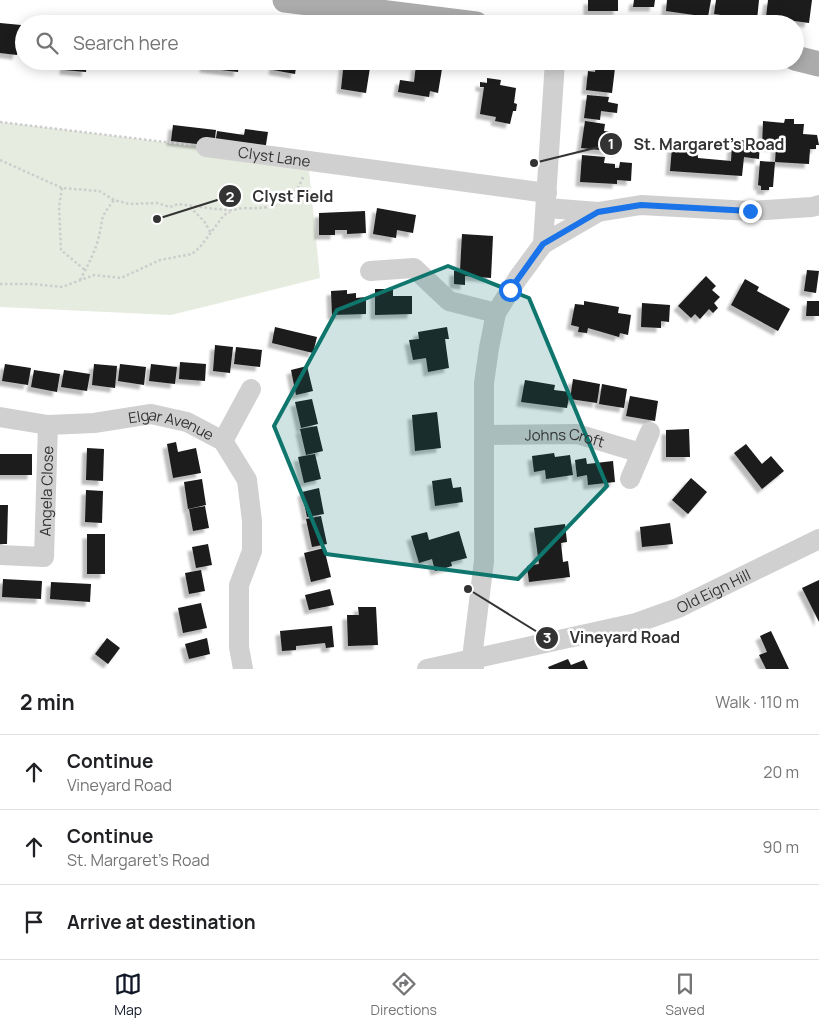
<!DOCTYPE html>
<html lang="en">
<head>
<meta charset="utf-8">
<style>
	body { margin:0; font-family:Manrope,sans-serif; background:#f2f2f2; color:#202124 }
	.stop { position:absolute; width:15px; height:15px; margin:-11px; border:4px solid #1a73e8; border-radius:50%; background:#fff }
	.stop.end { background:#1a73e8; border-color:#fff; box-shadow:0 1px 5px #0008 }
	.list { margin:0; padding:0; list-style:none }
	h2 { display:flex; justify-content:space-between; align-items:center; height:65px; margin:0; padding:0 20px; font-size:21px }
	h2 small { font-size:16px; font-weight:400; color:#757577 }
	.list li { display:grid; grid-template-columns:32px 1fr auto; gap:15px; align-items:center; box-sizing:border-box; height:75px; padding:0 20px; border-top:1px solid #e0e0e0 }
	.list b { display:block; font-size:19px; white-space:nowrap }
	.list p { margin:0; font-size:16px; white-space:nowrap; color:#757577 }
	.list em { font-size:16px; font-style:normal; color:#757577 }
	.icon { flex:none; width:28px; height:28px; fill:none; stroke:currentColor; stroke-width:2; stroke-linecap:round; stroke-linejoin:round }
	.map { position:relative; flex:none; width:819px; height:669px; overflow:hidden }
	.search { position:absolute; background:#fff; box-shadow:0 2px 12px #0003; left:15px; right:15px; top:15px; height:55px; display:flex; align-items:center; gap:12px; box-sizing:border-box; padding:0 18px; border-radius:28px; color:#757577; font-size:19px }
	.sheet { height:290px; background:#fff }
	nav { display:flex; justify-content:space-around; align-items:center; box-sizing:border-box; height:70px; border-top:1px solid #e0e0e0; background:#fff; font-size:14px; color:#757577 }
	nav a { display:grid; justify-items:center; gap:2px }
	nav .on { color:#111827 }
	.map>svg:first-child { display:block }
</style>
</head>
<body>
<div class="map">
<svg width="819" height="669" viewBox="0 0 819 669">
	<defs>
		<filter id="shadow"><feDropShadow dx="-4.5" dy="4.5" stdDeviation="1" flood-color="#0004"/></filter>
	</defs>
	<rect width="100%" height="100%" fill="#fff"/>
	<path fill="#e6ecdf" d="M0,122L308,160L320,278L171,315L0,307Z"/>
	<path fill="#1a1a1a" filter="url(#shadow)" d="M588,0H618V11H588Z
		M634,0H655L654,7H633Z
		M667,0H711L708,17L666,11Z
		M716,0H759L757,20L714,14Z
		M768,0H812L809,23L766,17Z
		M62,18L92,21L91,24H61Z
		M0,23L21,25L17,55L0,53Z
		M65,61H87L86,72L64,70Z
		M205,61H239L238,72L204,68Z
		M275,61H297L295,74L273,70Z
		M344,61H371L366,93L341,89Z
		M416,65L442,69L438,93L430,91L429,97L398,92L400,80L414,82Z
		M596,65L615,68L612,93L586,90L588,71L595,72Z
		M487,78L501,80L500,85L516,88L514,103L517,104L516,111H513L510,124L495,121L496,117L480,114L484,87H480V82L487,83Z
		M587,95L609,97L608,102L618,104L617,113L601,111L600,120L584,118Z
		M785,119H794V124H804L803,134L817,135L819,145H816V149H810L809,164L775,162L776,147L762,146L763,121L784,123Z
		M585,121L605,124L604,131L614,132L613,141L620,142L619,152L581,148Z
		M173,125L216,130L214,146L171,141Z
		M245,129L268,132L265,151L215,145L217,131L244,135Z
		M738,140L760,141L759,159L744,157L742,176L670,171L672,147L697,148L698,158L731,161L732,145H738Z
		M582,155L605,157L604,163L615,164V168H619L620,162L632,163L631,181L617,180V184L580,182Z
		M760,161L775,162L773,187H769V190H761V186L758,185Z
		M377,208L416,215L413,233L397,230L396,238L373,234Z
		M365,211L366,233L347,234V230H335V235H319V213Z
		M462,234L493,236L491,278L465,276V285L454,284V271H460Z
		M807,270L819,271L816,293L804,291Z
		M706,276L716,286L712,290L720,297L714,303L718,308L713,313L709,309L700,319L695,314L691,318L678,306Z
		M745,279L759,287L757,291L790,309L778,331L731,305Z
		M375,289H393V296H412V314L375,315Z
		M347,290V294L356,293V298L366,297V314L332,315L331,291Z
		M584,301L619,307L618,313L631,315L628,335L620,333L619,337L588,328L587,333L578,332L579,327L571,325L575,304L584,305Z
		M807,301H819V316H806Z
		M642,303L670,305L669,322L661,321V328L641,327Z
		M275,327L317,337L313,353L272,343Z
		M447,327L449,339H445L449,368L428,372L426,358L413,360L409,340L419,339L418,332Z
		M215,345L233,347L230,373L213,371Z
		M236,347L262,350L260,367L234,364Z
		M180,362L206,364L205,381L179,379Z
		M5,364L31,368L28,385L2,381Z
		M94,364L117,366L115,388L92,385Z
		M120,364L146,367L144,385L118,381Z
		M151,364L177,367L175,384L149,381Z
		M307,366L313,391L296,395L291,370Z
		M34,370L60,374L57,392L31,387Z
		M64,370L90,374L87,391L61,387Z
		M573,379L600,384L597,403L570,399Z
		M525,380L555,385L554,390L570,392L567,408L521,402Z
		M602,384L627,389L624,408L599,404Z
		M630,396L658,401L655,421L626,416Z
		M312,399L318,424L301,428L295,402Z
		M437,412L441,448L415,451L412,415Z
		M317,426L323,451L306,455L300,429Z
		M689,429L690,457H666V430Z
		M176,442L178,452L196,448L201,473L173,478L167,444Z
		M746,444L762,464L771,456L784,471L762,489L734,453Z
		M87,448L104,449L103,481L86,480Z
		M554,453L555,457L570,455L573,475L546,479L545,470L534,472L532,456Z
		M0,454H32V475H0Z
		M315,454L321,479L304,483L298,457Z
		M586,458L587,464L613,461L615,482L588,485L587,475L577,477L575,460Z
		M451,478L453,488L461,487L463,502L435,506L432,481Z
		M691,478L707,492L688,514L672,500Z
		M202,479L206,505L188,509L184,482Z
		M319,488L324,514L307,517L302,492Z
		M86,490L103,491L102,523L85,522Z
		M0,505H8L7,544H0Z
		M205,506L209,528L193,531L189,509Z
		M321,516L327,544L312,547L306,519Z
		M670,523L673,544L642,547L640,527Z
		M565,524L567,542L561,543L563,562L568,561L570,577L529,582L527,566L539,564L534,528Z
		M459,531L467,558L451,562L452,566L435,571L432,559L419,563L411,536L427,532L429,540Z
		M87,534H105V574H87Z
		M208,544L212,565L196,568L192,547Z
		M324,548L331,577L311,582L304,553Z
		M201,570L205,591L189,594L185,573Z
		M3,579L42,581L41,599L2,597Z
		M819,580V622L802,588Z
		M51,582L91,584L90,602L50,599Z
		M330,589L334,605L309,610L305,595Z
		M201,603L207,628L183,633L178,608Z
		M358,607H376L378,645L348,646L347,615H359Z
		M332,626L334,647L326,648L325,643L296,646V650L282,651L280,631Z
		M771,631L789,669H766L759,655L767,652L760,636Z
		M107,638L120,648L108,664L95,654Z
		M207,638L210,654L189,659L185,644Z
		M568,659L571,665L584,660L588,669H549L548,667Z"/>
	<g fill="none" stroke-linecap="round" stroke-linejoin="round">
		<path stroke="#cdcdcd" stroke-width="2.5" stroke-dasharray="2.5 2.5" stroke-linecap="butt" d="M0,122L190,145
			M0,160L62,188L99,191L114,200L129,204L157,203L170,207L178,204C195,206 212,209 229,210C234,211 239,208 244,208C271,209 292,206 303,177
			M62,188L59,207L61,250L85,270
			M190,207L204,221L211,233
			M80,280C87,267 94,254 98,240C104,218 98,220 114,200
			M0,284H32L62,287L94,275L121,278L160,260L192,254L200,247L224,215L230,212"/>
		<g stroke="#d0d0d0" stroke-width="20">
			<path id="s1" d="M206,147L547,193"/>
			<path d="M547,208L598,212L641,205L750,211L812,207L819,205"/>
			<path d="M543,244L598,212"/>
			<path d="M370,271L414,268L449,301L496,313"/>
			<path id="s2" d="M0,417L48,425L94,423L151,414L187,422L223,441L247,480L252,521V551L239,585V647L243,669"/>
			<path id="s3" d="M485,435L577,434L641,453"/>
			<path d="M223,441L251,389"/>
			<path d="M630,479L650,432"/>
			<path id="s4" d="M0,555L44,557L48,425"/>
			<path id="s5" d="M427,669L636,623L678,608L819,539"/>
			<path d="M474,669L472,658L484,561V383L489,348L496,313L518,278L543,244L555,61"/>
		</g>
		<path stroke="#ababab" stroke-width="25" d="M285,0L476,24
			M795,58L819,64"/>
	</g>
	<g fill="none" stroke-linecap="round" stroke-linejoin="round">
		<path stroke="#1a73e8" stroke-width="6" d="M510,290L543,244L598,212L641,205L750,211"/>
	</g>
	<path fill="#0f766e" fill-opacity="0.2" stroke="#0f766e" stroke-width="4" stroke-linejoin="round" d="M448,266L529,298L607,486L518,579L326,554L274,426L337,310Z"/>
	<g text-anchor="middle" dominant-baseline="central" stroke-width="5" stroke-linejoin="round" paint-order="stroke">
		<g font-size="15" fill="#333" stroke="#fff">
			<text stroke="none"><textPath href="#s1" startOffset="69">Clyst Lane</textPath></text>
			<text stroke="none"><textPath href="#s2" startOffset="174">Elgar Avenue</textPath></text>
			<text stroke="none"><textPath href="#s3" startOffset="80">Johns Croft</textPath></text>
			<text stroke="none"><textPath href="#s4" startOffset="110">Angela Close</textPath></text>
			<text stroke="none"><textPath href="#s5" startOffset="298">Old Eign Hill</textPath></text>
		</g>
	</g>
	<path fill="none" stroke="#333" stroke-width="2" d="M534 163L611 144M157 219L230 196M468 589L547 638"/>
	<g fill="#333" stroke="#fff" stroke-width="2">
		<circle cx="534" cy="163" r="5"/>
		<circle cx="157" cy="219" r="5"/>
		<circle cx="468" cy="589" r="5"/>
		<circle cx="611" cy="144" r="12"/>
		<circle cx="230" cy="196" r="12"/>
		<circle cx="547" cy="638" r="12"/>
	</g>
	<g font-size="15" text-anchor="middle" font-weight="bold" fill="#fff">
		<text x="611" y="149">1</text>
		<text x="230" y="202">2</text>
		<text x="547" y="643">3</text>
	</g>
	<g font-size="16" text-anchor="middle" font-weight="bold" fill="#333" stroke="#fff" stroke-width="5" stroke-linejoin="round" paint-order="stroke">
		<text x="709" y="150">St. Margaret's Road</text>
		<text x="293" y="202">Clyst Field</text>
		<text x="625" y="643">Vineyard Road</text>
	</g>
</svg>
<div class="stop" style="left:510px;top:290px"></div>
<div class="stop end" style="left:750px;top:211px"></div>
<div class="search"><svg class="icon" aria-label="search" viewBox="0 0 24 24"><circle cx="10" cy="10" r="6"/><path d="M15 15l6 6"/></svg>Search here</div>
</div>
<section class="sheet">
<h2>2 min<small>Walk · 110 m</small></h2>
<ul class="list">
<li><svg class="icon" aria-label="ahead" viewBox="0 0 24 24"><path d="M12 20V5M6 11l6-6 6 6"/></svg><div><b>Continue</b><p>Vineyard Road</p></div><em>20 m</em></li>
<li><svg class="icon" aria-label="ahead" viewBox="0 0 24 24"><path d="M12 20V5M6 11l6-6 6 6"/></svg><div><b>Continue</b><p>St. Margaret's Road</p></div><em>90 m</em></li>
<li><svg class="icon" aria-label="arrive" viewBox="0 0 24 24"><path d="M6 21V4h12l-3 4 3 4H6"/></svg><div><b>Arrive at destination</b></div></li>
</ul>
</section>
<nav>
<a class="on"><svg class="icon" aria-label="map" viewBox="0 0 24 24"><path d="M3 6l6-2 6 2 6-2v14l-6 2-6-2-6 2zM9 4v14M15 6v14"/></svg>Map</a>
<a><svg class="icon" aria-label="directions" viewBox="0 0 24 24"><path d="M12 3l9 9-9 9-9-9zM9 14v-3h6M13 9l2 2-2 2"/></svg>Directions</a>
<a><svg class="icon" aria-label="saved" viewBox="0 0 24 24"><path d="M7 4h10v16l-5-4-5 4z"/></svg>Saved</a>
</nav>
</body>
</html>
